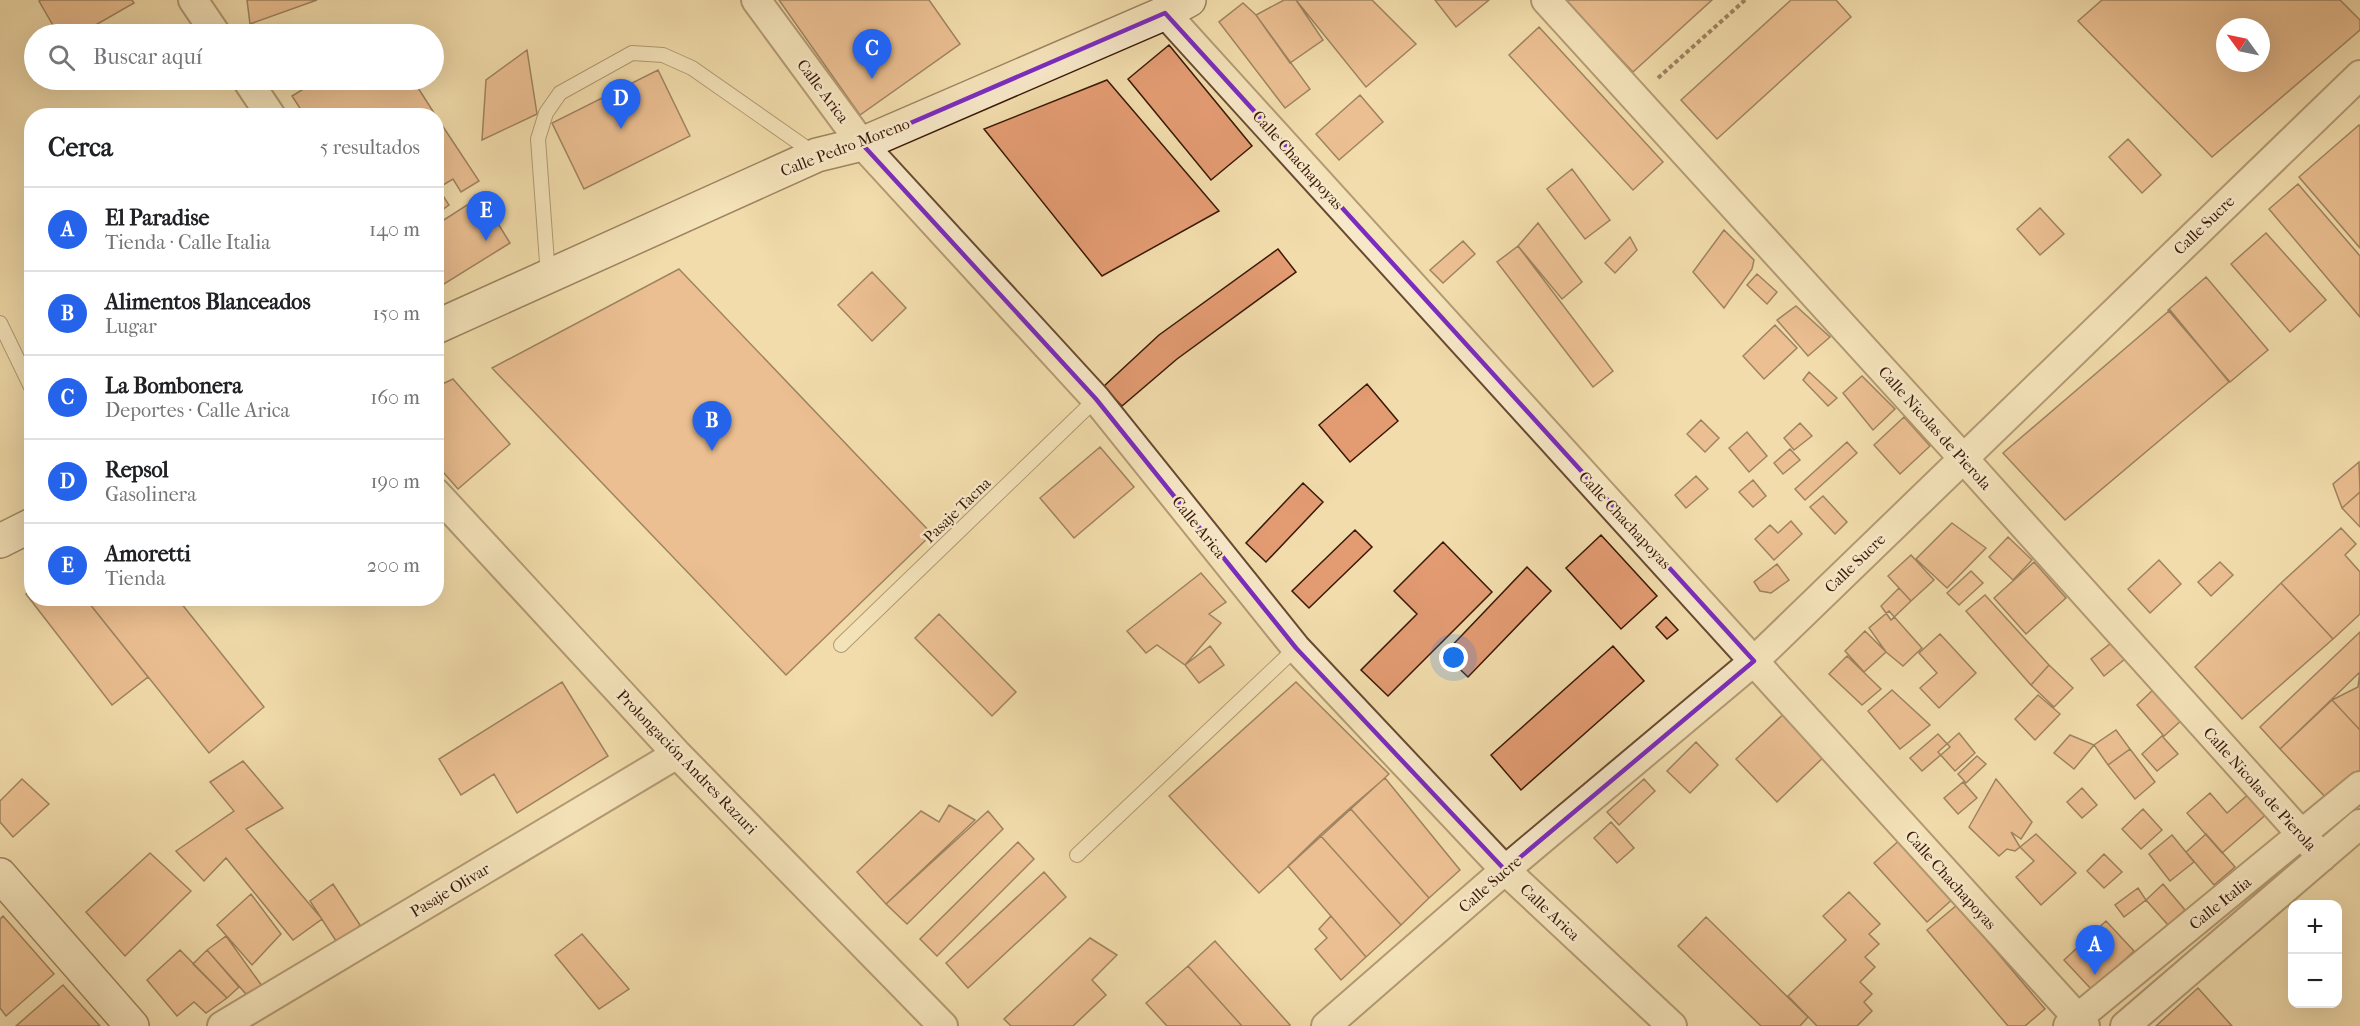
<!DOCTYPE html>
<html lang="es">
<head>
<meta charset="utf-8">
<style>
	body { margin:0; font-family:"IM FELL French Canon",serif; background:#f6f6f6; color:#202124 }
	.controls { position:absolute; right:18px; bottom:18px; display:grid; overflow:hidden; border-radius:12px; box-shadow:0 6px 24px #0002 }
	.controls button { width:54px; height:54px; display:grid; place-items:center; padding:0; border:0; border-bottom:2px solid #e0e0e0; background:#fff; color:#202124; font:30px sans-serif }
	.compass { position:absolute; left:2216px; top:18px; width:54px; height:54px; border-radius:50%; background:#fff; box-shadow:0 6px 24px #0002; rotate:303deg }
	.you { position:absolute; left:1454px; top:658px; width:21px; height:21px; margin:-15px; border:4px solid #fff; border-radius:50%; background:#1a73e8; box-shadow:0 0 0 9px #1a73e833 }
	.badge { display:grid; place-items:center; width:39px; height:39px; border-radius:50%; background:#2563eb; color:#fff; font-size:20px; font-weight:700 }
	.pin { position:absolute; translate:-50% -50px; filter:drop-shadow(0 2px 3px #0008) }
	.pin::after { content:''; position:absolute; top:32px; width:21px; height:18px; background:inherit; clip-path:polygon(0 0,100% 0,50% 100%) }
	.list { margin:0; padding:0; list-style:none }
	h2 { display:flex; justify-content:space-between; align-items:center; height:78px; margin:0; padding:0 24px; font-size:26px }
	h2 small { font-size:20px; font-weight:400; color:#757577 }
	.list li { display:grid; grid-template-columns:39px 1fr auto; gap:18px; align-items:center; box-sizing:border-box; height:84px; padding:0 24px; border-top:2px solid #e0e0e0 }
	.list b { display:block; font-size:22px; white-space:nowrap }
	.list p { margin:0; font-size:20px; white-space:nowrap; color:#757577 }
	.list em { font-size:20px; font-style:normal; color:#757577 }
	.icon { flex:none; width:33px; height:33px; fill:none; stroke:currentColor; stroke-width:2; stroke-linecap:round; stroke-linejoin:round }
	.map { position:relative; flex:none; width:2360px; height:1026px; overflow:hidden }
	.search { position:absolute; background:#fff; box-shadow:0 6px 24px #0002; left:24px; top:24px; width:420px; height:66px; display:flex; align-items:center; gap:15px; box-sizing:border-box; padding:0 21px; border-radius:33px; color:#757577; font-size:22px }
	.panel { position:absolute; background:#fff; box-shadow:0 6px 24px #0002; left:24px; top:108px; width:420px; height:498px; border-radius:24px }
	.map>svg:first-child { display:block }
</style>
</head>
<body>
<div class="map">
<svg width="2360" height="1026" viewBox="0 0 2360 1026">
	<rect width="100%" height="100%" fill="#f2dcac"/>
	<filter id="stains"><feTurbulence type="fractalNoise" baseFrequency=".00333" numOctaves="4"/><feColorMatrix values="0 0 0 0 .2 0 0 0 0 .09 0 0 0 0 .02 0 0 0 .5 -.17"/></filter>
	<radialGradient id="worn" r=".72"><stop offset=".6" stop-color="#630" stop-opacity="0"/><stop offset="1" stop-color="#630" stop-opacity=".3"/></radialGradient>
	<path fill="#e39b72" stroke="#391906" stroke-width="1.5" fill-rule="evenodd" d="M41,0H132L134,3L80,34H58L39,1Z
		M247,0H317L250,24Z
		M779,0H929L960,44L860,115Z
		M1284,0H1296L1323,40L1290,63L1256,15Z
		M1296,0H1372L1416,44L1366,87Z
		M1435,0H1489L1456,27Z
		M1565,0H1712L1633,72Z
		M1791,0H1836L1851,17L1717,139L1681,100Z
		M2102,0H2340L2360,20V30L2212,157L2078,21ZM2225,27H2261V63H2225Z
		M1243,3L1256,15L1310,89L1285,108L1219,22Z
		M1539,27L1663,162L1633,190L1509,55Z
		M1169,45L1252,146L1211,180L1128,79Z
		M527,50L537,114L482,140L486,80Z
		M658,70L690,136L584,189L552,123Z
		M318,80H413L436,116H305L292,96Z
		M1107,80L1219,211L1102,276L984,129Z
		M1360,95L1383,122L1339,160L1316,134Z
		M436,116L479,181L461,192L453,179L438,188L449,205L436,214Z
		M2359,125L2360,126V248L2299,177Z
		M2128,139L2161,175L2142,193L2109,157Z
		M1572,169L1610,220L1585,239L1547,189Z
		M2298,184L2360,256V317L2269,209Z
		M481,196L510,243L436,289V225Z
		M2040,208L2064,234L2040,255L2017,229Z
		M1538,223L1582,282L1562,299L1518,246Z
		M1724,230L1754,260L1752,269L1724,308L1693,272Z
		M2266,233L2326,300L2290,332L2231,264Z
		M1630,237L1637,250L1615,273L1605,263Z
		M1463,241L1475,254L1443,283L1430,270Z
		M1518,246L1613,371L1593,387L1497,262Z
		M1278,249L1296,272L1177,359L1122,406L1103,387L1159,335Z
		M679,269L932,534L786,675L492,368Z
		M872,272L906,308L872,341L838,305Z
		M1757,274L1777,292L1767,304L1747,285Z
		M2206,277L2268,350L2230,382L2168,310Z
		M1796,306L1830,337L1808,356L1777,320Z
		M2170,310L2229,382L2065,520L2003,453Z
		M1775,325L1797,348L1764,379L1743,356Z
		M1809,372L1837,398L1828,406L1803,380Z
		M1862,376L1895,409L1873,430L1843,393Z
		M453,379L510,444L458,489L436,464V387Z
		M1367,384L1398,421L1350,462L1319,425Z
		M1904,417L1930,446L1900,474L1874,445Z
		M1701,420L1719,438L1705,452L1687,434Z
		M1800,423L1812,436L1794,450L1784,438Z
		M1747,432L1767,456L1749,472L1729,448Z
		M1847,442L1857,453L1805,500L1795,489Z
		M1100,447L1134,487L1074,538L1040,498Z
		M1790,449L1800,460L1783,474L1774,463Z
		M2359,462L2360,492L2342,508L2333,484Z
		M1696,476L1708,489L1686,508L1675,495Z
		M1753,480L1766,496L1753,507L1739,492Z
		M1303,483L1323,502L1266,562L1246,543Z
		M2360,492V527L2342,508Z
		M1823,496L1847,522L1835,534L1810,507Z
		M1791,521L1802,534L1774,560L1755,539L1770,525L1778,533Z
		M1952,523L1986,548L1947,588L1916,559Z
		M2341,528L2356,544L2345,555L2360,572V614L2333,639L2281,583Z
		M1355,530L1372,547L1309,608L1292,591Z
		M1601,535L1657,596L1621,629L1566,568Z
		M2008,537L2032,560L2013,580L1989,557Z
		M1443,542L1492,592L1388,696L1361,670L1417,614L1394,591Z
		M1911,555L1934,580L1911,601L1888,576Z
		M2159,560L2181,584L2150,613L2128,589Z
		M2034,562L2066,598L2026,634L1994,598Z
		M2220,562L2233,575L2211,596L2198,582Z
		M1777,564L1789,580L1771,593L1760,591L1754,582Z
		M1527,567L1551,591L1468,677L1444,654Z
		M1971,571L1983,583L1959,605L1947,593Z
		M1201,573L1226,602L1209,614L1221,623L1185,665L1157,645L1146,653L1127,631Z
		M2281,583L2333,639L2242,719L2195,667Z
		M1899,588L1911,601L1891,620L1881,606Z
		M32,589V598H85L148,677L112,705L26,594Z
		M1985,595L2049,665L2031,685L1966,611Z
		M85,598H177L264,707L209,753Z
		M1889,611L1922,648L1903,666L1886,652L1869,628Z
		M939,614L1016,692L992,716L915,638Z
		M1666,617L1678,630L1667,639L1656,627Z
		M1865,631L1886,652L1864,672L1845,651Z
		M2360,632V672L2280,749L2260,727Z
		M1940,634L1976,673L1939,708L1920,688L1937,673L1919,653Z
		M2111,643L2125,659L2104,676L2091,659Z
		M1210,646L1224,665L1199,683L1185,665Z
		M1613,646L1644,681L1521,790L1491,755Z
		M1847,656L1881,689L1862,705L1829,674Z
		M2049,665L2073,688L2054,707L2031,685Z
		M2360,671V730L2332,700L2358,687Z
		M562,682L608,756L517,813L494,774L461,795L439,759Z
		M1296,682L1389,774L1259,893L1169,796Z
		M2156,687L2183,719L2163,737L2178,754L2157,771L2142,754L2163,735L2137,705Z
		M1892,690L1930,725L1900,749L1868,711Z
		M2038,695L2060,714L2035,740L2015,719Z
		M2332,700L2360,730V771L2328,800L2280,749Z
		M1791,707L1831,750L1777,802L1736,759Z
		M2116,730L2130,749L2108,765L2094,745Z
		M1959,733L1975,753L1955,771L1938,752Z
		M1938,734L1950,747L1922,771L1910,758Z
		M2070,735L2094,745L2074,769L2054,753Z
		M1696,742L1718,765L1690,793L1667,771Z
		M2130,749L2155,782L2135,799L2108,765Z
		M1977,756L1986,764L1966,783L1958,774Z
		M243,761L283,808L246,829L322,919L293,940L226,858L204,881L176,851L234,811L210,782Z
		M1385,778L1460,870L1429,898L1350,808Z
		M22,779L49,804L13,837L0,822V801Z
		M1644,779L1655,791L1619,825L1607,812Z
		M1996,779L2032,822L2021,839L2011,832L2020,847L2015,851L2007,849L1999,856L1969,827Z
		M1963,782L1977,798L1958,814L1944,798Z
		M2082,788L2097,805L2082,818L2067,802Z
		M2251,792L2269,812L2222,853L2187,813L2210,793L2227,813Z
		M949,805L975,820L886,904L857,872L921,811L939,822Z
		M1350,808L1429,898L1401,925L1320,835Z
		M2143,809L2162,830L2141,849L2122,829Z
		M988,811L1003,829L907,924L886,904Z
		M1611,822L1634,848L1617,863L1594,838Z
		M2036,834L2076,873L2041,905L2016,877L2034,861L2020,847Z
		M2206,834L2235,867L2214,885L2186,852Z
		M1320,835L1401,925L1366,957L1288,866Z
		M2172,835L2194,862L2170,881L2149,854Z
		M1902,838L1955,897L1927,922L1874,863Z
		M1018,842L1034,859L937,956L920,939Z
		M150,853L191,891L125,956L86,912Z
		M2104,854L2122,872L2104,888L2087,871Z
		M1044,872L1066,897L968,988L946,963Z
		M333,884L360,925L340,947L310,901Z
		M2163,884L2185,910L2168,925L2146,900Z
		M2138,888L2146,900L2124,917L2115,905Z
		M1849,892L1880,924L1869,934L1879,944L1865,957L1875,967L1860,982L1872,994L1864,1002L1872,1011L1857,1026H1817L1788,996L1846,940L1823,916Z
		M251,894L281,934L252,965L217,925Z
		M1957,905L2045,1009L2025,1026H2008L1927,930Z
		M3,916L54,974L6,1016L0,1008V919Z
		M1331,916L1366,957L1341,980L1315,949L1327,938L1319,929Z
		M1706,917L1808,1017L1800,1026H1761L1678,946Z
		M2106,921L2134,951L2092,990L2064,960Z
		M582,934L629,989L599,1009L555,955Z
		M226,936L262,986L246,994L207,950Z
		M1090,938L1117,955L1092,980L1106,995L1073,1026H1011L1004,1019Z
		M1215,941L1290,1025L1289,1026H1242L1188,966Z
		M180,950L227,998L206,1013L194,1002L177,1016L147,980Z
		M207,950L239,987L227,998L193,964Z
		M1188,966L1242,1026H1167L1146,1003Z
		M63,985L100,1026H16Z
		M2198,988L2232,1026H2156Z"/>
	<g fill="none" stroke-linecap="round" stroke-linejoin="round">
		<g stroke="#674a30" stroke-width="16">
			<path id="lane" d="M548,276L538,139L546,113L560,93L632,53L663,55L692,68L815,154
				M0,323L32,389
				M841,645L1096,399
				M1077,855L1296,648"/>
		</g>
		<g stroke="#674a30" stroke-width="32">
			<path id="street" d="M193,0L216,34
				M756,0L862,144L1096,399L1296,648L1505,870L1672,1026
				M1546,0L1963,458L2322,857
				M1165,13L2085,1026
				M247,80L271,116
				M436,493L677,754L943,1026
				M222,1026L677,754
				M1326,1026L1505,870L1754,661L2360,75
				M2068,1026L2360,786
				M2125,1026L2360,824"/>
		</g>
		<g stroke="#391906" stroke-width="36">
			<path id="secondary" d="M436,327L817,155L862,144L1165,13L1189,0
				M0,541L32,525
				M0,875L132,1026"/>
		</g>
		<path stroke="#391906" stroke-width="4" stroke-dasharray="4.5 3" stroke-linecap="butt" d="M1658,78L1745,0"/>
		<use href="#lane" stroke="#f7e8c9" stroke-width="14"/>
		<use href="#street" stroke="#f7e8c9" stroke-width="28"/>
		<use href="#secondary" stroke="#f7e8c9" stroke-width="33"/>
	</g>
	<path d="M0 0H2360V1026H0ZM1165,13L1754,661L1505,870L1296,648L1096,399L862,144Z" fill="#f2dcac" fill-opacity=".55" fill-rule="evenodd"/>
	<path fill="none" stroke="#7b2cbf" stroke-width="4.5" stroke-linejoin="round" d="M1165,13L1754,661L1505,870L1296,648L1096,399L862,144Z"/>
	<g text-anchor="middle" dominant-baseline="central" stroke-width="5" stroke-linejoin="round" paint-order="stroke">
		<g font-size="16" fill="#391906" stroke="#f7e8c9">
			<text transform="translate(823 91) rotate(53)">Calle Arica</text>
			<text transform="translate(845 147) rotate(-21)">Calle Pedro Moreno</text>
			<text transform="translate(1298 160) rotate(48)">Calle Chachapoyas</text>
			<text transform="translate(2204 225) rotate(-44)">Calle Sucre</text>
			<text transform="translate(1935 428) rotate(48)">Calle Nicolas de Pierola</text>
			<text transform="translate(957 510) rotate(-44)">Pasaje Tacna</text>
			<text transform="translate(1625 520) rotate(47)">Calle Chachapoyas</text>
			<text transform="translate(1199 527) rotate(51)">Calle Arica</text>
			<text transform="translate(1855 563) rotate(-44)">Calle Sucre</text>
			<text transform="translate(687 762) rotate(46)">Prolongación Andres Razuri</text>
			<text transform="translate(2260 789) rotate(48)">Calle Nicolas de Pierola</text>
			<text transform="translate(1951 880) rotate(48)">Calle Chachapoyas</text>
			<text transform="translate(1490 884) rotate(-41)">Calle Sucre</text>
			<text transform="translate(450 890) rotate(-31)">Pasaje Olivar</text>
			<text transform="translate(2220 903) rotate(-39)">Calle Italia</text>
			<text transform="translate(1550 912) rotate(43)">Calle Arica</text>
		</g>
	</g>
	<rect width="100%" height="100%" filter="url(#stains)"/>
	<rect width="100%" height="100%" fill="url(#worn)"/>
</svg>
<div class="controls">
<button>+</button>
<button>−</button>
</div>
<svg class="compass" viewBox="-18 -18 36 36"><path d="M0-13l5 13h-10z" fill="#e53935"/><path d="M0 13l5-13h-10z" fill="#757577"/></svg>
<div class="you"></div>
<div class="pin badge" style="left:2095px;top:975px">A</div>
<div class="pin badge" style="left:712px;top:451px">B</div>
<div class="pin badge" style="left:872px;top:79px">C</div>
<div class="pin badge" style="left:621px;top:129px">D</div>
<div class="pin badge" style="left:486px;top:241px">E</div>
<div class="search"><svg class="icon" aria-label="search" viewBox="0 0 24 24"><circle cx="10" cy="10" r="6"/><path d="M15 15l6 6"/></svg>Buscar aquí</div>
<section class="panel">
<h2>Cerca<small>5 resultados</small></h2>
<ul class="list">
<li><span class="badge">A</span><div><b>El Paradise</b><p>Tienda · Calle Italia</p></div><em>140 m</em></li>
<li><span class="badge">B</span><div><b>Alimentos Blanceados</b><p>Lugar</p></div><em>150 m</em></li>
<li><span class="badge">C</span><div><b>La Bombonera</b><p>Deportes · Calle Arica</p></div><em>160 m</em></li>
<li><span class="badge">D</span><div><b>Repsol</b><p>Gasolinera</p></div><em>190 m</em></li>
<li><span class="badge">E</span><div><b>Amoretti</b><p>Tienda</p></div><em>200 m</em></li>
</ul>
</section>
</div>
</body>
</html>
